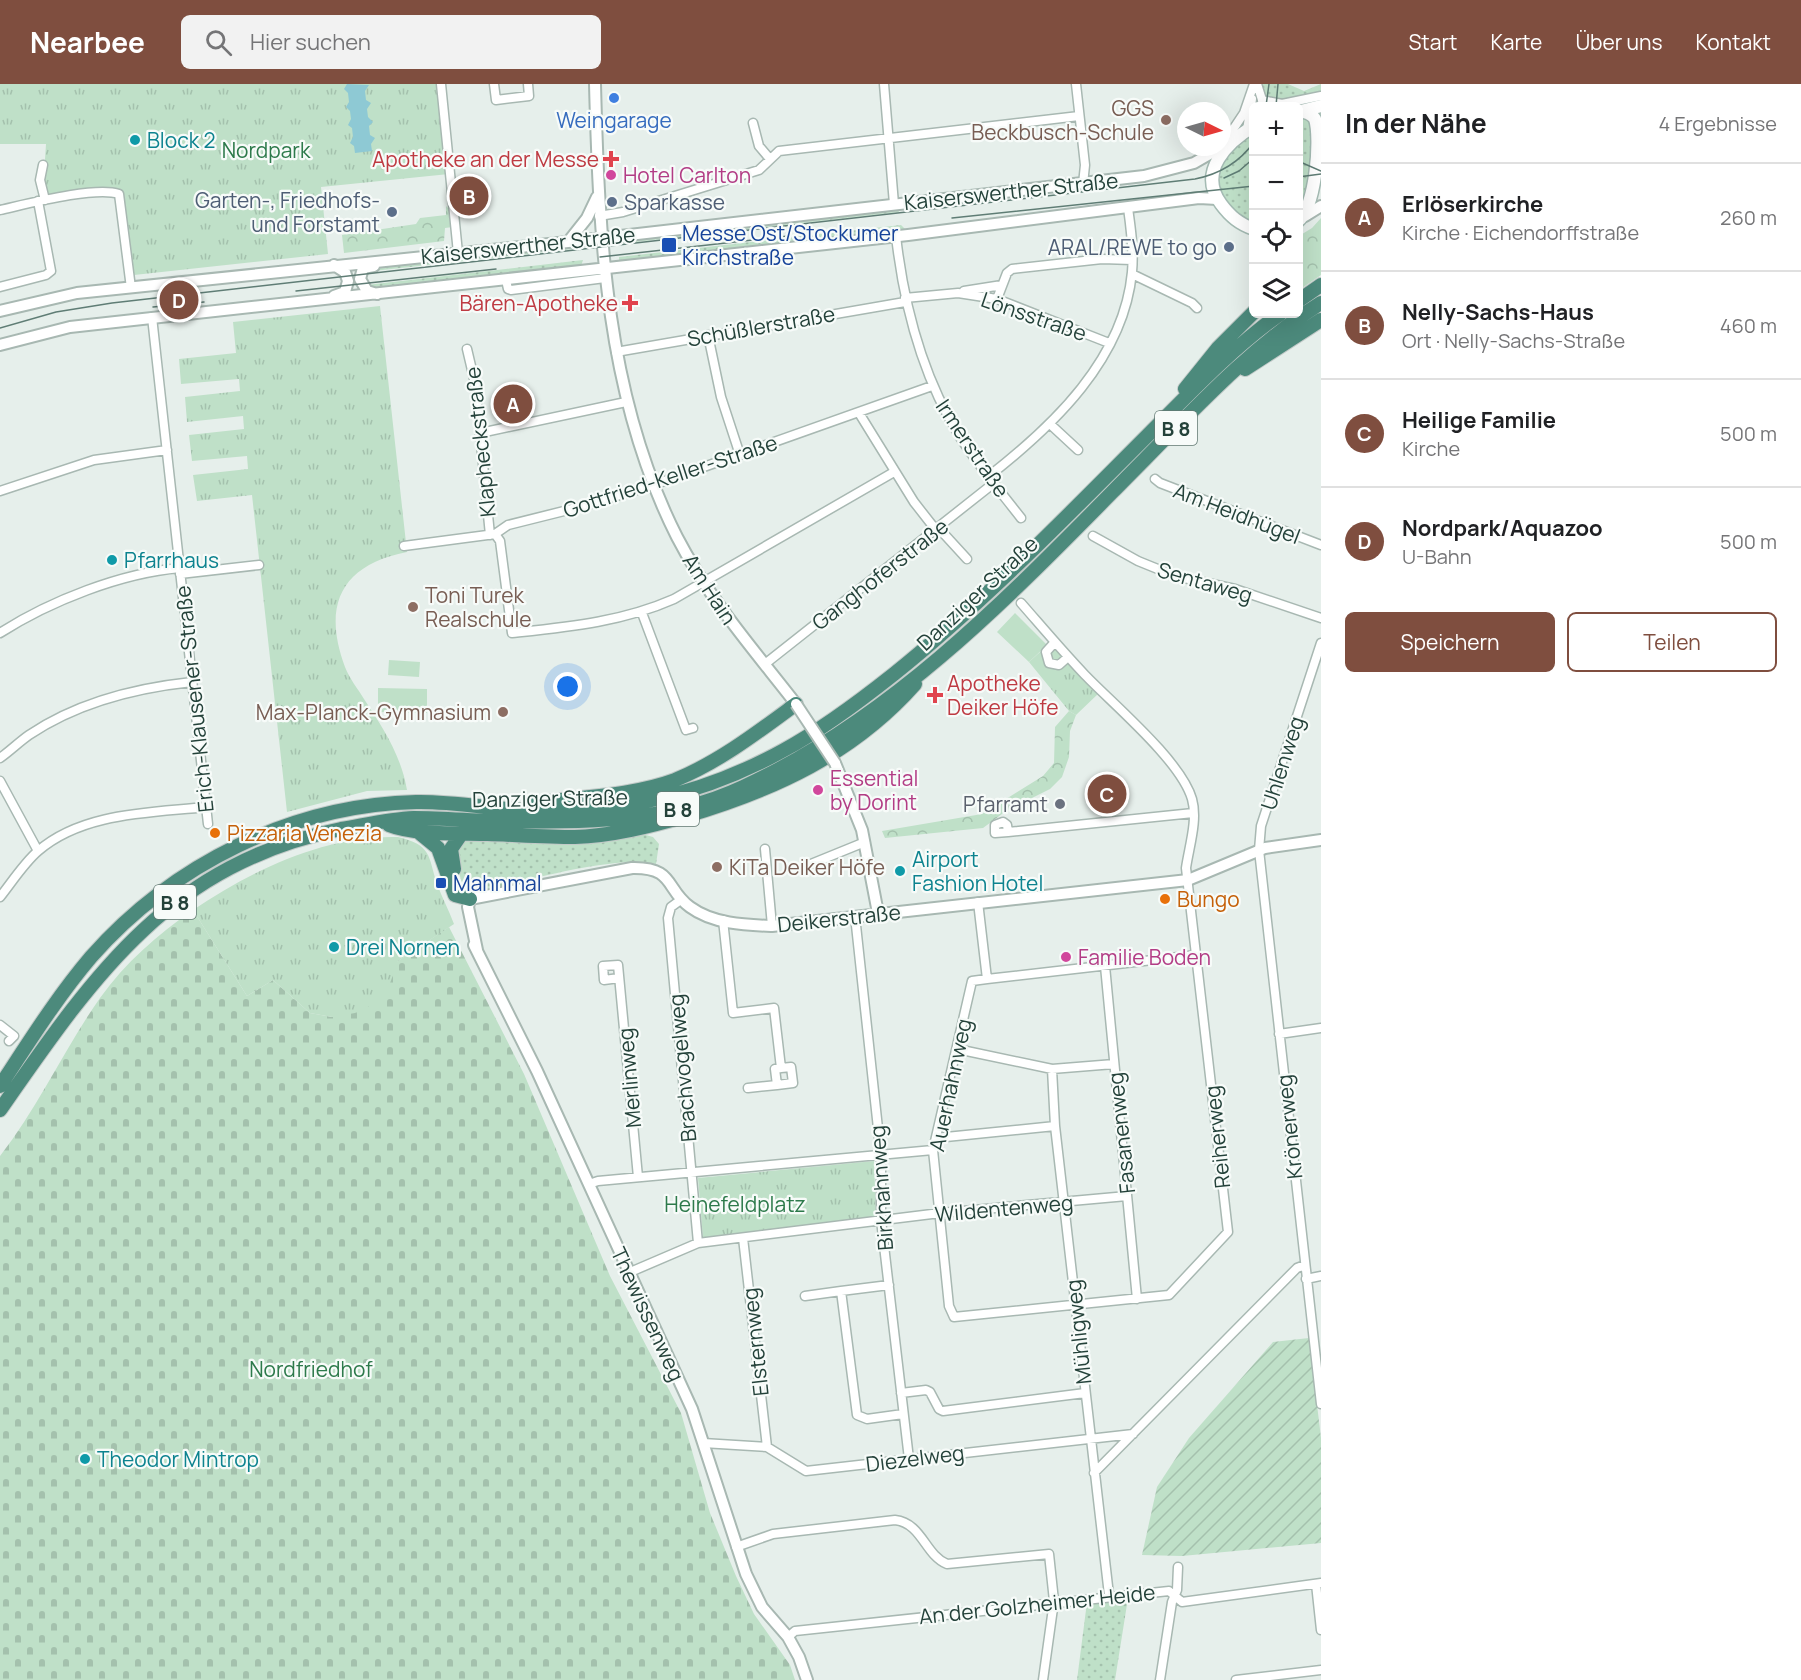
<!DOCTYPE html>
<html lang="de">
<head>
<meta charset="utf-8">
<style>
	body { margin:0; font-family:Manrope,sans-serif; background:#f2f2f2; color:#202124 }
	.controls { position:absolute; right:18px; top:18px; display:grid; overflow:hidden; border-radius:9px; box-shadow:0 6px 24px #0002 }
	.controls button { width:54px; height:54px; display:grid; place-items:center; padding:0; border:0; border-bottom:2px solid #e0e0e0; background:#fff; color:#202124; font:30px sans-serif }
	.compass { position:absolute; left:1177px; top:18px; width:54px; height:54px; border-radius:50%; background:#fff; box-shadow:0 6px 24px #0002; rotate:95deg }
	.you { position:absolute; left:568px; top:603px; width:21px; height:21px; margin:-15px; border:4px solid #fff; border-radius:50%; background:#1a73e8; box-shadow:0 0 0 9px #1a73e833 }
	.badge { display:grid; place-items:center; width:39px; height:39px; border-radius:50%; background:#7f4e3f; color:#fff; font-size:20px; font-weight:700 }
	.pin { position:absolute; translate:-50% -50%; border:3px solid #fff; box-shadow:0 2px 6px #0006 }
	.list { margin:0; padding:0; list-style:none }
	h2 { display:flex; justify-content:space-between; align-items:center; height:78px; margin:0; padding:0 24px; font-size:26px }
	h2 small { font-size:20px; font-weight:400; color:#757577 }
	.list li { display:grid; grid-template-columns:39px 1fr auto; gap:18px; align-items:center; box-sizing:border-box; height:108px; padding:0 24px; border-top:2px solid #e0e0e0 }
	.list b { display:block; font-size:22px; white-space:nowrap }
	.list p { margin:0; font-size:20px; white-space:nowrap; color:#757577 }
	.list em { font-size:20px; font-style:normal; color:#757577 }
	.actions { display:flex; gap:12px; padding:18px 24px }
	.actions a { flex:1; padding:14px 0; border:2px solid #7f4e3f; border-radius:9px; text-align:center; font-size:21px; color:#7f4e3f }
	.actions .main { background:#7f4e3f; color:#fff }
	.icon { flex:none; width:33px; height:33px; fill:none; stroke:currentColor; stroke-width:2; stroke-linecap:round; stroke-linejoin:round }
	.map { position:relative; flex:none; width:1321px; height:1596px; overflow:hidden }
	header { display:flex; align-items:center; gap:36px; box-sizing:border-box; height:84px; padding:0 30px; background:#7f4e3f; color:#fff }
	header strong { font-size:28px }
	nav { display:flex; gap:33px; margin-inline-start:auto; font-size:21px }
	.search { width:420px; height:54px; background:#f2f2f2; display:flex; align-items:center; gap:15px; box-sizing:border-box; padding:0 21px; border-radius:9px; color:#757577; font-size:22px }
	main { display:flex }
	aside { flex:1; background:#fff }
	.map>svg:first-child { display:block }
</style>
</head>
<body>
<header>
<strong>Nearbee</strong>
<div class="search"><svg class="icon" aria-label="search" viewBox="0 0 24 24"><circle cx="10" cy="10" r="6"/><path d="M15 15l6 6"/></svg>Hier suchen</div>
<nav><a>Start</a><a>Karte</a><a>Über uns</a><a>Kontakt</a></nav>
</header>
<main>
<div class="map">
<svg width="1321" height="1596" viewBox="0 0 1321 1596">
	<defs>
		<pattern id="grass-dots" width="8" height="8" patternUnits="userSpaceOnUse" patternTransform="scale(1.5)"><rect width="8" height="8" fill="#bfe0c8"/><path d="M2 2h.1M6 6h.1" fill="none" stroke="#a4c1ad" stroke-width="1.8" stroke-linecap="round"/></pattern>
		<pattern id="forest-crowns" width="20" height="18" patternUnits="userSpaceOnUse" patternTransform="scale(1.5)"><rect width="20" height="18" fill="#bfe0c8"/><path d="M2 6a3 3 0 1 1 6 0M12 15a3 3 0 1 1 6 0" fill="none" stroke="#a4c1ad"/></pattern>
		<pattern id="cemetery-stones" width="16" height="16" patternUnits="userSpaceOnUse" patternTransform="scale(1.5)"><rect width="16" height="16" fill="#bfe0c8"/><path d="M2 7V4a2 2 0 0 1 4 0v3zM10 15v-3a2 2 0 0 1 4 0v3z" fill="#a4c1ad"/></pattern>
		<pattern id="park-tufts" width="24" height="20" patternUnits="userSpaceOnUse" patternTransform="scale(1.5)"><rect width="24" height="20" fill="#bfe0c8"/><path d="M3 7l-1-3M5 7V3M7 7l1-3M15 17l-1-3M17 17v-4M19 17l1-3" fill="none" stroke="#a4c1ad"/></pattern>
		<pattern id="garden-furrows" width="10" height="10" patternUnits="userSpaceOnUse" patternTransform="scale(1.5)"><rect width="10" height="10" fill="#bfe0c8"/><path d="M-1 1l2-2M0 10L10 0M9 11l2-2" fill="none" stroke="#a4c1ad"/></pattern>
	</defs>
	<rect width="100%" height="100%" fill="#e6efeb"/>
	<path fill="url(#grass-dots)" d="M1261,0H1288L1304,7L1321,0V11L1287,19L1267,15Z
		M1299,31L1311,35L1318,68L1299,133Z
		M1253,45V142L1226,123L1213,93L1241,52Z
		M898,124L899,128L618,160L617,156Z
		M901,141L905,145L619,177V173Z
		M582,160V164L364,188L370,183Z
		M583,176L581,182L374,204L366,201Z
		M642,750L653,753L659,760L656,780C618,770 519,798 478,808H471L463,803L454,770L462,752L563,756Z
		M1128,1514L1115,1596H1077L1087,1518Z"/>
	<path fill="url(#forest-crowns)" d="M446,122L452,128L453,143L445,144L444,157L344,169L342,151L416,140L420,134L446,131Z
		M1321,134V191L1299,206V152L1312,144Z
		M1069,627L1076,631L1070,647L1069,673L1062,693L1050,705L1006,727L983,744L885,754L882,747L982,730L1043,692L1054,679L1055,643Z"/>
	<path fill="url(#cemetery-stones)" d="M193,826L247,912L273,896L310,929L332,933L398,877L449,843L524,990L610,1192L681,1329L710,1429L736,1492L754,1530L790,1581L795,1596H0V1072C39,1022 64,965 100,914C125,879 158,850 193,826Z"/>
	<path fill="url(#park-tufts)" d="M0,0H439L449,90L321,103L328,170L134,191L131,189L120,108L47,113L43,106L46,60H0Z
		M380,222L407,468C341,481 322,521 345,583C349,594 358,605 364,615C383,644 401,671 407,706L367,707L287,728L252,411L197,417L193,391L248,385L247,372L192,377L189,351L244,345L243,332L187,338L185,313L240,307L239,295L181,300L179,275L236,269L233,238Z
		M1050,559L1099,609L1076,631L1069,627L1029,578Z
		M398,753C432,761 428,772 437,800C442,813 449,827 454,840L398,877L389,902L376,919L355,929L332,933L310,929L273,896L247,912L193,826C252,786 325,751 398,753Z
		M874,1077L876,1134L703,1154L698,1094Z"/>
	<path fill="url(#garden-furrows)" d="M1309,1254L1321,1354V1459L1182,1472L1142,1471L1157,1403L1189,1354L1273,1258Z"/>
	<path fill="#bfe0c8" d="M1015,529L1047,561L1029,578L997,548Z
		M389,576L420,578L419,593L388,591Z
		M378,604L427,605V629L378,628Z"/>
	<path fill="#8ec9d4" d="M347,0L369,1L365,7L366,16L371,19L367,25L368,33L373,38L369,42L370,51L375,54L371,60L372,67L355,69L354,62L350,59L353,53L352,44L348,41L351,35L350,27L346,23L349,18L348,9L344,5Z"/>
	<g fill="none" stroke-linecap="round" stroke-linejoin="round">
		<g stroke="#a8b8b2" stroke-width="11">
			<path id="minor" d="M441,0L458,169
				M494,0L496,16L529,12L528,0
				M884,0L894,120
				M1076,0L1085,81L1083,100
				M1257,0L1264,22
				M1262,16L1282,20L1321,12
				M753,39L759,62L770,75
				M1247,46L1252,15
				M1222,62L1244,29L1254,0
				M43,81L40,96L45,116
				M0,126C27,120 95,102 119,110L131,204
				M599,132L623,128L759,86L779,67L1079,32
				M896,152C904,223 922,292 960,353C978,381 1000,407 1021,434
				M1132,190L1192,219L1197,224
				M506,196L508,205L511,206L605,194
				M0,203L46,191L51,187L38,117
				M964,207L1002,201
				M905,214L958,209L997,215L1109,259
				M997,215L1007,189L1012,185L1102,175L1132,176
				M152,233L208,740
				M708,251L721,313L740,371
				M467,265L475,299L490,451
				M616,268L905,218
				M859,329L914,418L932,441L945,451L967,475
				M1051,341L1078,366
				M480,349L626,318
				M989,392C1053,342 1124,275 1132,188C1134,167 1131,145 1128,124
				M1155,395L1160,399L1321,461
				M0,407L94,376L167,366
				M495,450L500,457L512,549C568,543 622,538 674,515L894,388
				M1093,452L1138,477L1175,492L1235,505L1321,534
				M404,462L495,450L508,441L584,422L653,401L932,302
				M180,490L259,481
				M642,529L686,646L693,644
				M0,549C50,517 121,489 180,484
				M1055,558L1046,568L1049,579L1059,581L1068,573
				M1321,559L1261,742L1259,766L1321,1320
				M765,580L994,399
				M0,674C10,667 19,658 29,651C78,618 135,604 192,598
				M0,697L38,767
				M1008,748L995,749V741L1003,738L1007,741L1008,748L1193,729
				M765,765L772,842
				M806,782L865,758
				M0,813C12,798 24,779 38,767C83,728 151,729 206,723
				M682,815L671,823L668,834L698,1159
				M978,818L987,895L972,897L933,1066L949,1222L954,1233L1169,1211L1228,1148L1186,784C1189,763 1198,736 1192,715C1181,677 1114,621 1085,591C1063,568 1042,543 1021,519
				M855,832L881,1072V1136L909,1375
				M723,836L733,929L774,924L781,984L775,985L777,1001L748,1004
				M1105,882L1137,1215
				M619,894L604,896L603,882L618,881L638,1093
				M987,895L1196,871
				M0,941L14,952L9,957
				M1279,950L1321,944
				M957,965L1052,985L1114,980
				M1052,985L1055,1042L1109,1511
				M777,1001L793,999L791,983L781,984
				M936,1054L1055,1042
				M589,1100L598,1097L933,1066
				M743,1154L767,1363
				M628,1189L698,1159L940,1129L1127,1112
				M1306,1195L1321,1192
				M889,1201L841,1207L857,1331L867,1335L903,1330
				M805,1212L841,1207
				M901,1309L926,1306L930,1308L939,1325L943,1327L1085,1309
				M703,1359L767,1363L806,1387L1133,1350
				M1094,1389L1297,1184L1305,1181
				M736,1463L773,1450L895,1436C922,1439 925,1471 947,1480L1049,1470L1054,1517L1043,1596
				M1316,1500L1321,1546
				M788,1553L795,1547L1169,1507L1182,1518L1321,1499
				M1160,1596L1172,1518L1177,1506L1178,1483
				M1236,1596L1321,1586"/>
		</g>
		<g stroke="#a8b8b2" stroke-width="14">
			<path id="tertiary" d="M595,0C599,154 606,313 677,453C709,515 754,566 796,620
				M1305,132L1321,122
				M568,158L587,134L597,113
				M374,182L363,184L360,195L367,207L377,210
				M334,212L345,208L348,197L345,188L334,181
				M0,227L77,209L568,158L1144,92L1194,79L1227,60
				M0,261L70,243L908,151L1199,114L1217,115
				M835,679L862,746L878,829
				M474,861L537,987L692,1325L746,1490L762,1523L788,1553L799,1573L807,1596
				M477,866L468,823L470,815L632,784C675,783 665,805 690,823C713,840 745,841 772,842L1188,796L1265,764L1321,756"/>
		</g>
		<g stroke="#a4bbb3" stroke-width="15">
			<path id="secondary" d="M1298,27C1305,28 1311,29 1315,35C1321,54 1316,123 1298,137
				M1301,27L1321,22
				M1254,42C1227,58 1197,88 1221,120C1230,132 1239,140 1254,145"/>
		</g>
		<g stroke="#c2cac8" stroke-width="16">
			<path id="trunk" d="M1298,217L1321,201
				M1245,285L1321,236
				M1185,305L1218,264L1254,228
				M534,719C579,713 632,712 675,696C719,678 758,648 796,620
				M389,741C414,751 461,749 488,750C517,751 546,753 575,753C612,752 651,742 686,732C774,706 853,670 915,600
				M416,746L438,764L455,811L470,815
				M454,785L451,765L462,749
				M0,1002C29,958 57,913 91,873C173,780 292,721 416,718C458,717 500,727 542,727C627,728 710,707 784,666C823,645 860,617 894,590C985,517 1065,434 1147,352C1189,310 1232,264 1280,230
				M0,1026C94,891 169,780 341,745C365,741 389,735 414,734C438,734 463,736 487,737C574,738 662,741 743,703C902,630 1024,497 1145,375C1200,319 1254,261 1321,219"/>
		</g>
		<use href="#minor" stroke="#fff" stroke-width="8"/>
		<use href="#tertiary" stroke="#fff" stroke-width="10"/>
		<use href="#secondary" stroke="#fff" stroke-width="12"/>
		<use href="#trunk" stroke="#4c8a7c" stroke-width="14"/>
		<path stroke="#5f7d75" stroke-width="1.5" d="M1266,22L1269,0
			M1276,22L1278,0
			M1298,77L1321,87
			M1298,93L1321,90
			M1224,94L1239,87L1254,74
			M952,134L1254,102
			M600,173L788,152
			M296,207L496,185
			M153,223L204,218
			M0,244L56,228L112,219L1195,95C1220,90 1239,79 1254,58"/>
		<g stroke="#a8b8b2" stroke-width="14" stroke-linecap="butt">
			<path id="tertiary-bridge" d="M796,620L835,679"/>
		</g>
		<use href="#tertiary-bridge" stroke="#fff" stroke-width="10"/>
	</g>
	<circle fill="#3f7fe0" stroke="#f7fbf9" stroke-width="2" cx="614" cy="14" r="6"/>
	<g fill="#8d6e63" stroke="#f7fbf9" stroke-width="2">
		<circle cx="1166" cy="36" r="6"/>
		<circle cx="413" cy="523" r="6"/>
		<circle cx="503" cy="628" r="6"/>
		<circle cx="717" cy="783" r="6"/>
	</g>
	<g fill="#0f9aa8" stroke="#f7fbf9" stroke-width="2">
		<circle cx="135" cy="56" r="6"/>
		<circle cx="112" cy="476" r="6"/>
		<circle cx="900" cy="787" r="6"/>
		<circle cx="334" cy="863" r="6"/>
		<circle cx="85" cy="1375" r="6"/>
	</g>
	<g fill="#e0444e" stroke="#f7fbf9" stroke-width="2">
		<path d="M608 66h6v6h6v6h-6v6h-6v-6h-6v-6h6z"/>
		<path d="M627 210h6v6h6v6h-6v6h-6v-6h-6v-6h6z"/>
		<path d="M932 602h6v6h6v6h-6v6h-6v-6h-6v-6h6z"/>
	</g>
	<g fill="#d1479c" stroke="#f7fbf9" stroke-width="2">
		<circle cx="611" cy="91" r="6"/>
		<circle cx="818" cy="706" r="6"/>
		<circle cx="1066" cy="873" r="6"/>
	</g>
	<g fill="#5c6f8a" stroke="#f7fbf9" stroke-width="2">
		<circle cx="612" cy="118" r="6"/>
		<circle cx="392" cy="128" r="6"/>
		<circle cx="1229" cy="163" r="6"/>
	</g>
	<g fill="#1a4fb4" stroke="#f7fbf9" stroke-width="2">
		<rect x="661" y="153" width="16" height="16" rx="3"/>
		<rect x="435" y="793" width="12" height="12" rx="3"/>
	</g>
	<circle fill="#6b7280" stroke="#f7fbf9" stroke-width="2" cx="1060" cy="720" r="6"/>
	<g fill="#e8710a" stroke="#f7fbf9" stroke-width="2">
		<circle cx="215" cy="749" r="6"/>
		<circle cx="1165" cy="815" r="6"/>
	</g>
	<g text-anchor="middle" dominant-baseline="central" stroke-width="4.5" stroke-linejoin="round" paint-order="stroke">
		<g fill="#f7fbf9" stroke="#637a73" stroke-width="1.5">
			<rect x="1155" y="327" width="42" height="34" rx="4.5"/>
			<rect x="657" y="708" width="42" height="34" rx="4.5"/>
			<rect x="154" y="801" width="42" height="34" rx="4.5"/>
		</g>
		<g font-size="20" font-weight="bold" fill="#24423a">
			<text x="1176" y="344">B 8</text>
			<text x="678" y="725">B 8</text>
			<text x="175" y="818">B 8</text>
		</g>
		<g font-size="21" fill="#785e54" stroke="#f7fbf9" text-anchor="end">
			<text x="1154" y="24">GGS<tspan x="1154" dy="24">Beckbusch-Schule</tspan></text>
			<text x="425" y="511" text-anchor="start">Toni Turek<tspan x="425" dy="24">Realschule</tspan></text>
			<text x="491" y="628">Max-Planck-Gymnasium</text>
			<text x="729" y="783" text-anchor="start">KiTa Deiker Höfe</text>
		</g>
		<g font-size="21" fill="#366cbe" stroke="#f7fbf9">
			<text x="614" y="36">Weingarage</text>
		</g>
		<g font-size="21" fill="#0d838f" stroke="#f7fbf9" text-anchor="start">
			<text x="147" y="56">Block 2</text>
			<text x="124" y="476">Pfarrhaus</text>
			<text x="912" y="775">Airport<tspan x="912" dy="24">Fashion Hotel</tspan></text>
			<text x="346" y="863">Drei Nornen</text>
			<text x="97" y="1375">Theodor Mintrop</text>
		</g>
		<g font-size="21" fill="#2d7a4b" stroke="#f7fbf9">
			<text x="266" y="66">Nordpark</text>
			<text x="735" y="1120">Heinefeldplatz</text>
			<text x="311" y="1285">Nordfriedhof</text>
		</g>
		<g font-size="21" fill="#be3a42" stroke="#f7fbf9" text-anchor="end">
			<text x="599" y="75">Apotheke an der Messe</text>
			<text x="618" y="219">Bären-Apotheke</text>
			<text x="947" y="599" text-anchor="start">Apotheke<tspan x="947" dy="24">Deiker Höfe</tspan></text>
		</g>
		<g font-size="21" fill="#b23c85" stroke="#f7fbf9" text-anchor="start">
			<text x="623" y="91">Hotel Carlton</text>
			<text x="830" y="694">Essential<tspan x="830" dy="24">by Dorint</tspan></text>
			<text x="1078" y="873">Familie Boden</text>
		</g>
		<g font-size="21" fill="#24423a" stroke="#f7fbf9">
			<text transform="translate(1011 107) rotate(-6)">Kaiserswerther Straße</text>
			<text transform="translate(528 161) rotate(-6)">Kaiserswerther Straße</text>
			<text transform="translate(1034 232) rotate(19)">Lönsstraße</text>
			<text transform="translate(761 242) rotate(-10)">Schüßlerstraße</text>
			<text transform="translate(480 358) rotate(-96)">Klapheckstraße</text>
			<text transform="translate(973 364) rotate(56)">Irmerstraße</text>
			<text transform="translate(670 392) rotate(-18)">Gottfried-Keller-Straße</text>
			<text transform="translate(1237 429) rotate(21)">Am Heidhügel</text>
			<text transform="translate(880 490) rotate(-38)">Ganghoferstraße</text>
			<text transform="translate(1205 498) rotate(16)">Sentaweg</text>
			<text transform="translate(710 505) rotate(57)">Am Hain</text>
			<text transform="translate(977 509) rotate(-43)">Danziger Straße</text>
			<text transform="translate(194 615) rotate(-96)">Erich-Klausener-Straße</text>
			<text transform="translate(1282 679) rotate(-72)">Uhlenweg</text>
			<text transform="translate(550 714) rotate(-1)">Danziger Straße</text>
			<text transform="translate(839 834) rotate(-6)">Deikerstraße</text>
			<text transform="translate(682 984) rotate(-95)">Brachvogelweg</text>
			<text transform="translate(629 994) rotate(-95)">Merlinweg</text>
			<text transform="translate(950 1001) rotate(-78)">Auerhahnweg</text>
			<text transform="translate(1289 1043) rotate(-96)">Krönerweg</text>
			<text transform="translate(1121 1049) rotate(-96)">Fasanenweg</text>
			<text transform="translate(1217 1053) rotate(-96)">Reiherweg</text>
			<text transform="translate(881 1104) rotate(-94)">Birkhahnweg</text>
			<text transform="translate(1004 1124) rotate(-5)">Wildentenweg</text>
			<text transform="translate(648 1230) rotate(65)">Thewissenweg</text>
			<text transform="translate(1078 1248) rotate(-96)">Mühligweg</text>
			<text transform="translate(755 1258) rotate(-96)">Elsternweg</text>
			<text transform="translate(915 1374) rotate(-7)">Diezelweg</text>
			<text transform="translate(1037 1520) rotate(-6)">An der Golzheimer Heide</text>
		</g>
		<g font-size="21" fill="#4e5e75" stroke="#f7fbf9" text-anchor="end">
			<text x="380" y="116">Garten-, Friedhofs-<tspan x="380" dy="24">und Forstamt</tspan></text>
			<text x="624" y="118" text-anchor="start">Sparkasse</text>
			<text x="1217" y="163">ARAL/REWE to go</text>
		</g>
		<g font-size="21" fill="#164399" stroke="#f7fbf9" text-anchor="start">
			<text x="682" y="149">Messe Ost/Stockumer<tspan x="682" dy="24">Kirchstraße</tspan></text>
			<text x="453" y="799">Mahnmal</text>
		</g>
		<g font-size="21" fill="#5b616d" stroke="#f7fbf9" text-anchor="end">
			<text x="1048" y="720">Pfarramt</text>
		</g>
		<g font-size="21" fill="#c56008" stroke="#f7fbf9" text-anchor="start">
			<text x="227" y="749">Pizzaria Venezia</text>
			<text x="1177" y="815">Bungo</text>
		</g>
	</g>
</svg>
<div class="controls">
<button>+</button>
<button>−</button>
<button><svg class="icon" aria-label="locate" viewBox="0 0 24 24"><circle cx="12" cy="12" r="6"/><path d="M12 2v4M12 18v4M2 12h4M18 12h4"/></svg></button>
<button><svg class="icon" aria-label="layers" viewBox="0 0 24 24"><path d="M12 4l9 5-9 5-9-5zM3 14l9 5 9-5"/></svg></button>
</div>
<svg class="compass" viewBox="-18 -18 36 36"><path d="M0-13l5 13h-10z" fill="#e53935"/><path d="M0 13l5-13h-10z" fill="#757577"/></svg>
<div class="you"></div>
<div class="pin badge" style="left:513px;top:320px">A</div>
<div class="pin badge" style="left:469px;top:112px">B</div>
<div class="pin badge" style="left:1107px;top:710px">C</div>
<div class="pin badge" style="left:179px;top:216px">D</div>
</div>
<aside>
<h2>In der Nähe<small>4 Ergebnisse</small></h2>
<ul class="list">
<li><span class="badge">A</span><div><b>Erlöserkirche</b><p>Kirche · Eichendorffstraße</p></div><em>260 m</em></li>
<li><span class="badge">B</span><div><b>Nelly-Sachs-Haus</b><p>Ort · Nelly-Sachs-Straße</p></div><em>460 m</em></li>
<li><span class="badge">C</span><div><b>Heilige Familie</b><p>Kirche</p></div><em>500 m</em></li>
<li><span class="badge">D</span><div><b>Nordpark/Aquazoo</b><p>U-Bahn</p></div><em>500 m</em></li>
</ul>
<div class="actions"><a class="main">Speichern</a><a>Teilen</a></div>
</aside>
</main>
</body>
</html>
